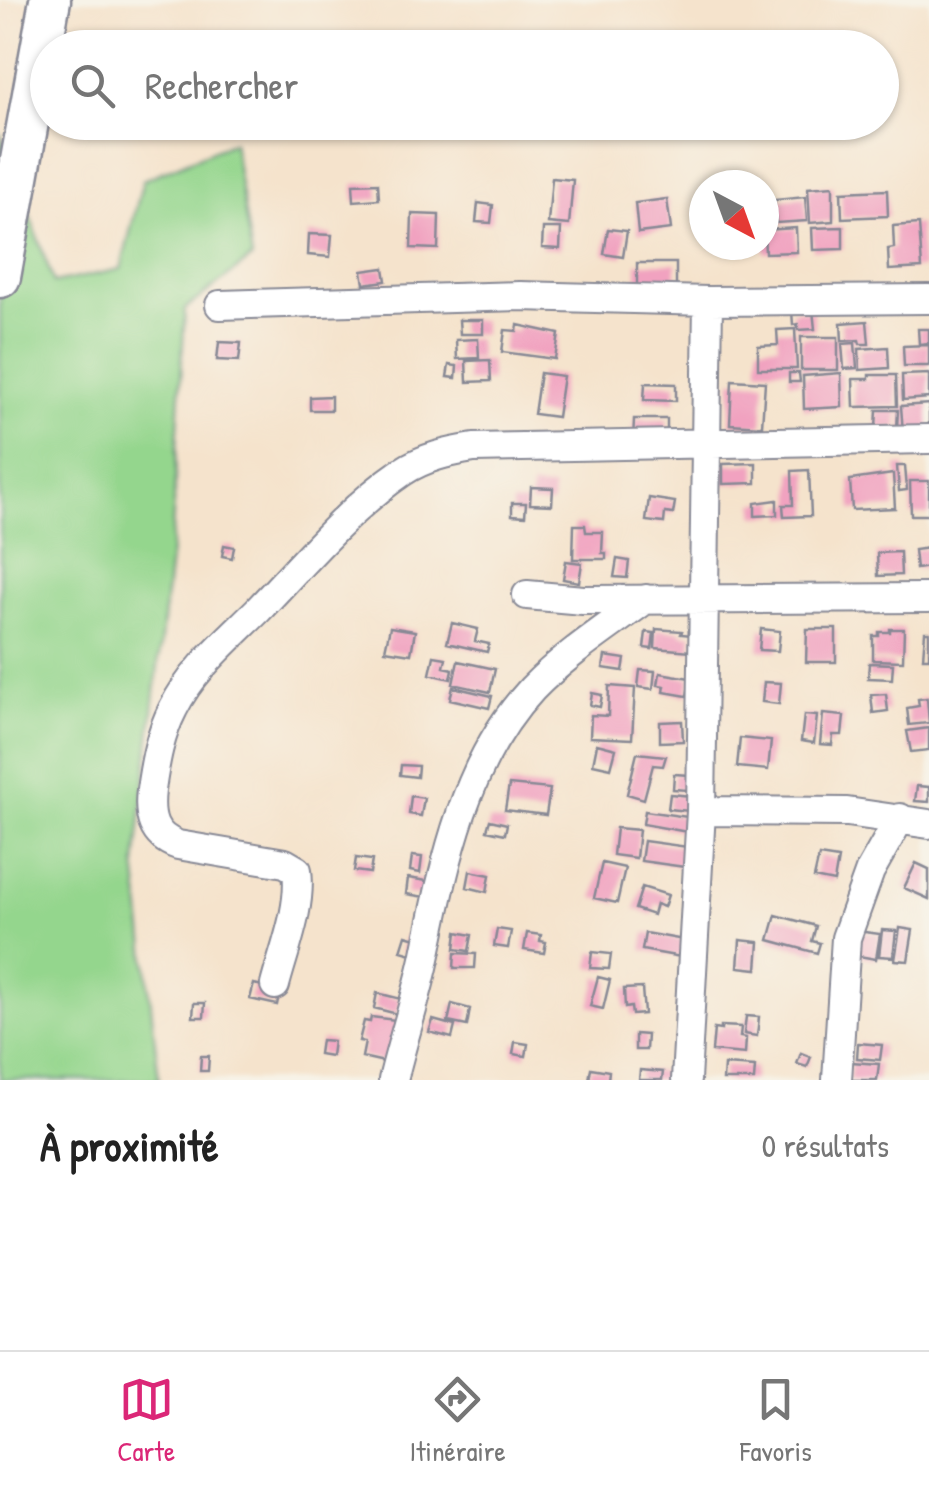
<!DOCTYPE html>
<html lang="fr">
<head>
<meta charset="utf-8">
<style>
	body { margin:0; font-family:"Patrick Hand",sans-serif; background:#f6f6f6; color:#222 }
	.compass { position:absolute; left:689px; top:170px; width:90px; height:90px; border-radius:50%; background:#fff; box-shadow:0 2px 8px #0004; rotate:139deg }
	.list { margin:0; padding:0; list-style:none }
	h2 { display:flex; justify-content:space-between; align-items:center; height:130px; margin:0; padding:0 40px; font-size:42px }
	h2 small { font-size:32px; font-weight:400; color:#767676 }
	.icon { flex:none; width:55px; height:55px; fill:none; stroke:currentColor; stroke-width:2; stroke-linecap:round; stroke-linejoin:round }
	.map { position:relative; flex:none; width:929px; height:1080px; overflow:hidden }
	.search { position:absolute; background:#fff; box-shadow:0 2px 8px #0004; left:30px; right:30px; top:30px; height:110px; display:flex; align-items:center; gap:25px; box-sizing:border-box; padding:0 35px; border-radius:55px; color:#767676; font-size:38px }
	.sheet { height:270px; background:#fff }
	nav { display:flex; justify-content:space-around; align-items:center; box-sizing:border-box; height:140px; border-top:2px solid #e0e0e0; background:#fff; font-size:28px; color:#767676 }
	nav a { display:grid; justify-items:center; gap:5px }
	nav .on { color:#db2777 }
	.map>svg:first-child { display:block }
</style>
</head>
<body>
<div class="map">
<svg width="929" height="1080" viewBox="0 0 929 1080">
	<rect width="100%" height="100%" fill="#f7f3e8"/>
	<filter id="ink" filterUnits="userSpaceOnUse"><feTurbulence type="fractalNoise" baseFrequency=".01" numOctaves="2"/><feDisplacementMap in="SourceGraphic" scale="20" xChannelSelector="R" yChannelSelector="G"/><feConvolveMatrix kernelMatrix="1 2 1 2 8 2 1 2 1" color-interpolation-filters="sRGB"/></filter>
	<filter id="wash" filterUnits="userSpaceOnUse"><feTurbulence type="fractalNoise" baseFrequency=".0048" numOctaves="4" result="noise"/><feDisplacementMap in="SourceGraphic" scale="40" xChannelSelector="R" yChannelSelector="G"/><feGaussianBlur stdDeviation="2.25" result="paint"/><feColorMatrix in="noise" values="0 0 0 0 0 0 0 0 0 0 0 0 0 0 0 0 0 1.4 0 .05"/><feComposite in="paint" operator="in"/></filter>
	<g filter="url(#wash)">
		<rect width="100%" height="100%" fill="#f5e3cc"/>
		<path fill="#94d68d" stroke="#588276" stroke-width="2.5" d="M0,133L54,283L121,269L143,180L233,142L252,258L185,309L171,549L136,864L159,1080H0Z"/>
		<g id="blocks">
			<path fill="#f1a2c0" d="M552,178L573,180L569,225L548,223Z
				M378,183L379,199L354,201L353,184Z
				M833,186V221L810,223L808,188Z
				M887,190L888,216L842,218L841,192Z
				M805,197L807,221L776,223L774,200Z
				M667,199L671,229L638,233L635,203Z
				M478,203L493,205L491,223L476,222Z
				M412,214L439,215L438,249L411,248Z
				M919,224L922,268L889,270L888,249L894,248L893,226Z
				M843,227V249L813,250L812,228Z
				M543,228H561L560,249L542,248Z
				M796,228L797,252L765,253L764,230Z
				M608,229L627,231L623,257L604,254Z
				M309,234L332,235L330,257L308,255Z
				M637,263H676V288H637Z
				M384,268L386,281L364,284L362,271Z
				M813,310L815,329L798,330V324L793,325L792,311Z
				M459,320H483V334H460Z
				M867,321L869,344H860L859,340L842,341L841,323Z
				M518,325L559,334L555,359L502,352L505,330L517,331Z
				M795,329L797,369H758V346L778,345L777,330Z
				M918,329H929V343L919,344Z
				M801,337H838V370H801Z
				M478,339L479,358L457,359L456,340Z
				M219,342L241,343L239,361L217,360Z
				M855,343L857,368L844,369L842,344Z
				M929,345V366H904L903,346Z
				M888,347L889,368L860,370L859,349Z
				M490,360L491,381L467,382L466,361Z
				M449,365L457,366L456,378L447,377Z
				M540,373L563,376L557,417L534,414Z
				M789,373H799L800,382H789Z
				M841,373L842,407L804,409L803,376Z
				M929,374V398L903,400L902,375Z
				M869,375H896L897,406L854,407L853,379H869Z
				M732,380L765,382L762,426L730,424Z
				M645,383L676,384V401L644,400Z
				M331,396V410H310V397Z
				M929,404V431L903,433L901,406Z
				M877,410H898L897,428H876Z
				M634,419H667V442H633Z
				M756,463V483L723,484V464Z
				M897,466H905L907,490L899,491Z
				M809,470L811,516L784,517L783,505H793L792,471Z
				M893,474L895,508L852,510L850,480Z
				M910,481H929V515H911Z
				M531,487L553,488L552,505L530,504Z
				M649,498L675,502L673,514L665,513L664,523L646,521Z
				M777,500V515L755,516V503Z
				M512,503H526L525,516L512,515Z
				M574,525H585L586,532H603L602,553H606V559H573Z
				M224,545L234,547L232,558L222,556Z
				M929,548V567L916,569L914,550Z
				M900,552L901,575L878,576L877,553Z
				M617,559L629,561L627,578L614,577Z
				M566,561L582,563L579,582L563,579Z
				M452,623L478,629L475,641L489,644L487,652L447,643Z
				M390,627L415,631L411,654L385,650Z
				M656,629L682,631L681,634L692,635L691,651L655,648Z
				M761,629L780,631L778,651L759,650Z
				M807,629H836V662H806Z
				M890,629H904L903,661L873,660V636H879V632H890Z
				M646,632L654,633L652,649L644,648Z
				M925,632H929V658H923Z
				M434,656L446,658L444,667L453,669L451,679L430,674Z
				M605,656L625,659L623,671L603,668Z
				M458,661L495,669L490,692L453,684Z
				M869,663L893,664L892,679L868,678Z
				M640,670L655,671L653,689L638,687Z
				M660,673L690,678L687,696L664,692L665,686L658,685Z
				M764,682L781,683L779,704L762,702Z
				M609,686L635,688L632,739L590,737L591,715L608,716Z
				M453,687L492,696L489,708L450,699Z
				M592,693L602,695L600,707L590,705Z
				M886,694L888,711L873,713L871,695Z
				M927,698L929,723L909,725L907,708L919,706L918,699Z
				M823,714L844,716L842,735H833L832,745L820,744Z
				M804,715L817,716L814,743L801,741Z
				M682,721L683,741L660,742V722Z
				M929,728V750L911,752L907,731Z
				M740,738L771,741L768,770L737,767Z
				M597,744L616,749L611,768L593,764Z
				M637,753L666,756L663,766L653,765L644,799L627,794Z
				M401,765L418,766L417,777L400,775Z
				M674,774L689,775L688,790L673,789Z
				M509,785L550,789L546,815L505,810Z
				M917,786L929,787V802L915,801Z
				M670,794L691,796L690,811L668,809Z
				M411,796L424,798L421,816L409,814Z
				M645,811L695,818L693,833L643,824Z
				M490,820L507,824L505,834L487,830Z
				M616,828L639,830L636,858L613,855Z
				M644,841L688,847L685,867L641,861Z
				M412,856L422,857L420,873L410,871Z
				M819,856L838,859L834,882L814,878Z
				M356,858L372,860L370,873L354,871Z
				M602,863L625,868L617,903L594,898Z
				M916,863L929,869V899L904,888Z
				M470,871L490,875L487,892L467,887Z
				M408,878L427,881L425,897L406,894Z
				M642,887L668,895L664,907L656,904L653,915L635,909Z
				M776,915L816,926L812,941L820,943L817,953L769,940Z
				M900,928L913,930L908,961L895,960Z
				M497,929L511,931L508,948L494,946Z
				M882,930L896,931L893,957L879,956Z
				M857,931L880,934L876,959L853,955Z
				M457,932L472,935L469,951L455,949Z
				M527,933L541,935L540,941L546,942L544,953L524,950Z
				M645,933L684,940L681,957L642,950Z
				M406,935L420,939L415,955L401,951Z
				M740,940L759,942L757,969L738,967Z
				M592,952L611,954L609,969L590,968Z
				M455,953L476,954L475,968H454Z
				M598,977L610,980L603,1009L590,1006Z
				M254,984L280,990L277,1005L250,999Z
				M642,988L644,1014L632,1015L631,1007L625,1008L624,989Z
				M377,993L401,999L397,1014L374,1008Z
				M194,1003H205L204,1017H193Z
				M452,1004L470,1009L467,1026L448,1022Z
				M746,1016L759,1017L757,1036L744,1034Z
				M371,1017L404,1021L393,1064L362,1057L365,1042L359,1041L364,1021L370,1022Z
				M433,1020L455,1026L452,1038L429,1032Z
				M721,1026L741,1027L740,1037L746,1038L745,1054L712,1051L714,1029L721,1030Z
				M635,1034L647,1035L646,1050H635Z
				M321,1040L333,1041L331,1056L319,1054Z
				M515,1042L528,1044L526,1056L513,1054Z
				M858,1043L882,1045L880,1060L857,1058Z
				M801,1053L811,1057L807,1067L797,1064Z
				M201,1056H209L208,1071H200Z
				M851,1062L879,1064L877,1080H849Z
				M724,1065L755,1067L754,1080H723Z
				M591,1068L609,1071L608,1080H589Z
				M640,1070L663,1072L662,1080H639Z"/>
		</g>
	</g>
	<g filter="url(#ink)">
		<use href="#blocks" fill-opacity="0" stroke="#888995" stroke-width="2.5"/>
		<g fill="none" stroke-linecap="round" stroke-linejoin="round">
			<g stroke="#888995" stroke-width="32">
				<path id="minor" d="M220,305L520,296L708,301L929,299
					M527,595L583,600L929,598
					M701,811L847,812L929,824
					M275,985C284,950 302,907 297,870L285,863L178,845C152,836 148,816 151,790C155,762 160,734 173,709C192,670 228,640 258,610C303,563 348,509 402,472C424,457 449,452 474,448L929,439
					M393,1080C403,1038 417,997 426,954C445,861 465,761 532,689C566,654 607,628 646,599
					M686,1080L701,811L708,301
					M837,1080L846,938L870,871L900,818"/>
			</g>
			<g stroke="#888995" stroke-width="45">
				<path id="highway" d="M0,277L50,0"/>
			</g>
			<use href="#minor" stroke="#fff" stroke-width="28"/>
			<use href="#highway" stroke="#fff" stroke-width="40"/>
		</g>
	</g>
</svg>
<svg class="compass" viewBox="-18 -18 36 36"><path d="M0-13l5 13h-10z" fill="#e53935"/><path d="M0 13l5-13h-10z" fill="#767676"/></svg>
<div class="search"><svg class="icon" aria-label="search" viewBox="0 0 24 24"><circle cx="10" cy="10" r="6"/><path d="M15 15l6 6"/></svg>Rechercher</div>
</div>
<section class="sheet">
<h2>À proximité<small>0 résultats</small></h2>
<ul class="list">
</ul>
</section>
<nav>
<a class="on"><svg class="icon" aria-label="map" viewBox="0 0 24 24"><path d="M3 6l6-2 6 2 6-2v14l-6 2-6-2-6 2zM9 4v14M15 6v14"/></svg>Carte</a>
<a><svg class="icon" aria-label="directions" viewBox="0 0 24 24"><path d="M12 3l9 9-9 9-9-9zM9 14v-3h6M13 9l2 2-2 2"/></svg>Itinéraire</a>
<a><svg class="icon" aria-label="saved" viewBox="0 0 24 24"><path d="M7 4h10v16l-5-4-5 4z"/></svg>Favoris</a>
</nav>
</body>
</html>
